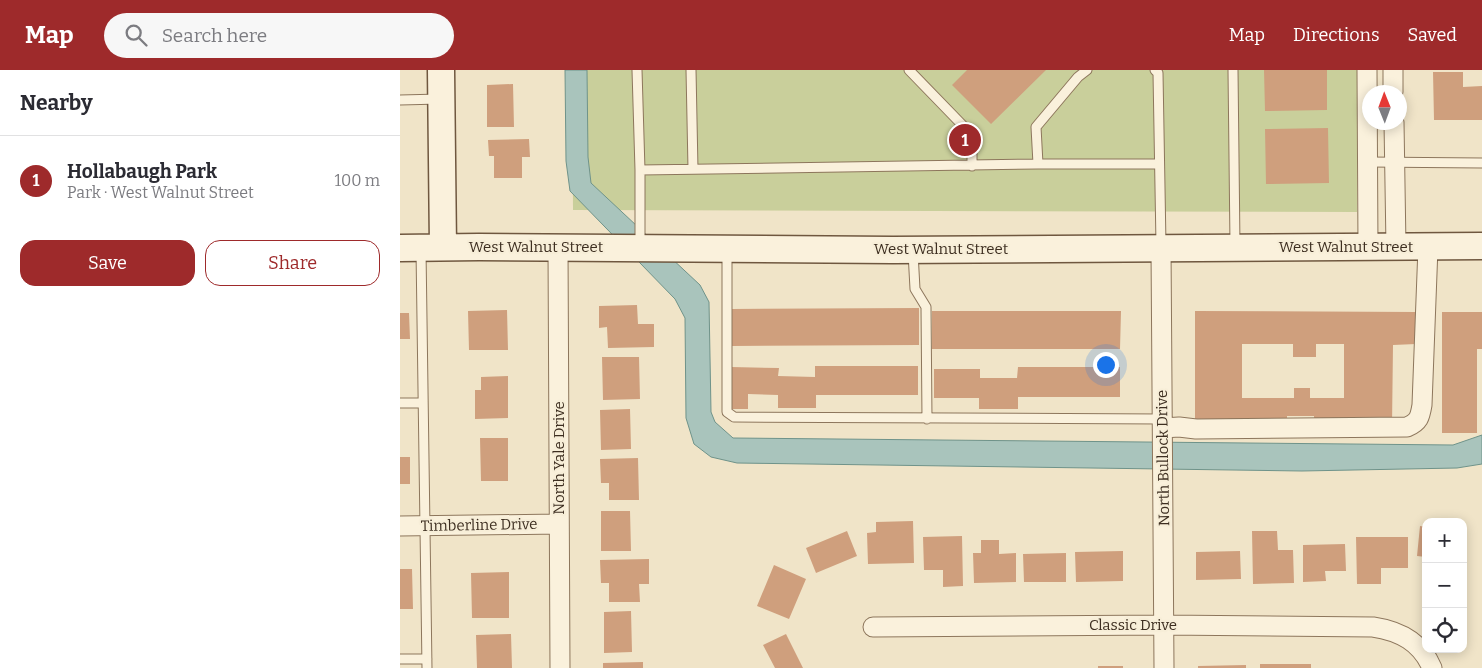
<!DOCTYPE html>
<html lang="en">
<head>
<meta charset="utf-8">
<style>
	body { margin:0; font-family:Bitter,serif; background:#f7f7f7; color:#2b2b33 }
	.controls { position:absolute; right:15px; bottom:15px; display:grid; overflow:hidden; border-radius:10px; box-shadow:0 2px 12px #0003 }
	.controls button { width:45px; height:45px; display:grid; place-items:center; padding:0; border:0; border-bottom:1px solid #e1e1e2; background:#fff; color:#2b2b33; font:25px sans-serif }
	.compass { position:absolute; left:962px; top:15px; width:45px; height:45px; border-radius:50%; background:#fff; box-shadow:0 2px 12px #0003; rotate:359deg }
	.you { position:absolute; left:705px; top:294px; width:18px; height:18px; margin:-12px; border:4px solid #fff; border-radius:50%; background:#1a73e8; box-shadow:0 0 0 8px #1a73e833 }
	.badge { display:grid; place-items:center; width:32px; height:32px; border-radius:50%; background:#9e2a2b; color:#fff; font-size:16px; font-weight:700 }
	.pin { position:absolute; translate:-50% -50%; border:2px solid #fff; box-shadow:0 1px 5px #0006 }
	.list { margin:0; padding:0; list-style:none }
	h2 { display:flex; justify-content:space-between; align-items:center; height:65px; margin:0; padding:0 20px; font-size:21px }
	h2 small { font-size:16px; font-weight:400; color:#7c7c81 }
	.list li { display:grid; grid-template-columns:32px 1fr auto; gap:15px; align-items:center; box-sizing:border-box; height:90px; padding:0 20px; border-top:1px solid #e1e1e2 }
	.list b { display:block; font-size:19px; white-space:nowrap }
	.list p { margin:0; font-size:16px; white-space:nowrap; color:#7c7c81 }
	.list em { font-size:16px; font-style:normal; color:#7c7c81 }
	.actions { display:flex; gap:10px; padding:15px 20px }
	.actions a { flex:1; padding:11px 0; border:1px solid #9e2a2b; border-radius:15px; text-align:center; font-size:18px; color:#9e2a2b }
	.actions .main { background:#9e2a2b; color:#fff }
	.icon { flex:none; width:28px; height:28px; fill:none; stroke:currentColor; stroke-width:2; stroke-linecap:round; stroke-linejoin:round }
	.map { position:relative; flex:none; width:1082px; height:598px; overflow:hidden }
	header { display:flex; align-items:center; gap:30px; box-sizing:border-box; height:70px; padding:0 25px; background:#9e2a2b; color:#fff }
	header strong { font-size:24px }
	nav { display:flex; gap:28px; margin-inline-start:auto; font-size:18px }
	.search { width:350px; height:45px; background:#f7f7f7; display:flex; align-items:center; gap:12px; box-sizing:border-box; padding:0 18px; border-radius:28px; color:#7c7c81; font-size:19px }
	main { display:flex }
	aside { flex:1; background:#fff }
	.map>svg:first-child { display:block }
</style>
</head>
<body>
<header>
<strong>Map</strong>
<div class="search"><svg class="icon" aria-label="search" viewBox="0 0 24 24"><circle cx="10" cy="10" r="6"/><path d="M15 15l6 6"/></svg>Search here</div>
<nav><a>Map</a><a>Directions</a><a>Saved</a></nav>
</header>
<main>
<aside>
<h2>Nearby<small></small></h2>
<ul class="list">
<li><span class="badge">1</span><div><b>Hollabaugh Park</b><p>Park · West Walnut Street</p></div><em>100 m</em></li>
</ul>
<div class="actions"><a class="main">Save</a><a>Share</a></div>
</aside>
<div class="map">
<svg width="1082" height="598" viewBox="0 0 1082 598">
	<rect width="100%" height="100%" fill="#f0e4c8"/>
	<path fill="#c9cf9b" d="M172,0H957V142L173,140Z"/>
	<path fill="#a9c4bc" stroke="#6f938a" d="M165,0H187L188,87L191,113L300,215L309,232L311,342L315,352L333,368L1053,375L1082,365V394L1057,398L902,401L337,393L311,387L294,374L286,348L285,248L275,229L170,121L166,91Z"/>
	<path fill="#cf9f7d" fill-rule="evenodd" d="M567,0H646L591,54L552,15Z
		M864,0H927V40L865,41Z
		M1033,2H1063V17L1082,16V50H1034Z
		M113,14L114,57H87V15Z
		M928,58L929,113L866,114L865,59Z
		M129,69L130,87H122V108H94V86H89L88,70Z
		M237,235L238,254H254V277L208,278L207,257L199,258V236Z
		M519,238V275L331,276V239Z
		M107,240L108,280H69L68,241Z
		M532,241H721L720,279H532Z
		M795,241L1016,242V274L993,275L992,356L914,355V346H887V355H795ZM842,274H893V287H916V274H944V328H910V318H894V328H842Z
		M1042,242H1082V279H1077V363H1042Z
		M0,243H9L10,269H0Z
		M202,287H239L240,329L203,330Z
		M415,296H518V325H416V338H378V325L348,324V339H331V297L379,298L378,306L415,307Z
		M618,297H720V327H618V339H579V328H534V299H580V308H617Z
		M108,306V348L75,349V320H81V307Z
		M230,339L231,379L201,380L200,340Z
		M80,368H108V411H81Z
		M0,387H10V414H0Z
		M238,388L239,430H209V413H201L200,389Z
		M201,441H230L231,481H201Z
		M513,451L514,493L468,494L467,463L476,462V452Z
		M1020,456L1026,457V487L1017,486Z
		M447,461L457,486L416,503L406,478Z
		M852,461H877L878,480H893L894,513L853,514Z
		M562,466L563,516L543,517V500H524L523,467Z
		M956,467H1008V498H981V514H957Z
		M581,470H599V484L616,483V512L574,513L573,483H581Z
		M945,474L946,501H925L926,511L903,512V475Z
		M723,481V511L676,512L675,482Z
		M840,481L841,509L796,510V482Z
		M666,483V512H624L623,484Z
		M249,489V514H239L240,532H209V513H201L200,490Z
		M374,495L406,509L389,549L357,536Z
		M0,499H12L13,539H0Z
		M109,502V548H72L71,503Z
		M231,541L232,582L204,583V542Z
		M111,564L112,598H77L76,565Z
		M386,564L403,598H375L363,575Z
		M243,592V598H203V593Z
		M860,594H911V598H860Z
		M846,595V598H798V596Z
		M698,596H723V598H698Z"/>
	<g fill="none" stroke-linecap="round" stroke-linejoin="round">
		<g stroke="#8d765c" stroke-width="11">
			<path id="lane" d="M237,0L240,100L638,94
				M291,0L293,99
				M509,0L572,65V96
				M687,0L678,7L636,57L638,94H759
				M755,0L758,3L761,175
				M833,0L835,175
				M0,30L40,29
				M968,92L1082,93
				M240,100V177
				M21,180L27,598
				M327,181V342L334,347L762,349
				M513,182L515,219L526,237L527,349
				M0,333H23
				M0,589H27"/>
		</g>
		<g stroke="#8d765c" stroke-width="21">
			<path id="street" d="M967,0L968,177
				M993,0V22
				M994,52L996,177
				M158,177L160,598
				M761,178L764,598
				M763,358L779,357L796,359L1007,357C1019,352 1020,347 1022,335L1028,177
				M0,456L159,454
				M473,557L764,555L973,557C1000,561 1021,572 1032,598"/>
		</g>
		<g stroke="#6f573f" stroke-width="29">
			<path id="secondary" d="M41,0L43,177
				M0,178L79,177L493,180L1082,176"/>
		</g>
		<use href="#lane" stroke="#faf1dc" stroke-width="9"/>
		<use href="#street" stroke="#faf1dc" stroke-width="19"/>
		<use href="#secondary" stroke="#faf1dc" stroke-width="26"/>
	</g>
	<g text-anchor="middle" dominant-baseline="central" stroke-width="4.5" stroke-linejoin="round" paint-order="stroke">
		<g font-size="15" fill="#3d2e20" stroke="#f7eed8">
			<text x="136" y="177">West Walnut Street</text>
			<text x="946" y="177">West Walnut Street</text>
			<text x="541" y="179">West Walnut Street</text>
			<text transform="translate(159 388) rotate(-90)">North Yale Drive</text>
			<text transform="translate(763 388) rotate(-91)">North Bullock Drive</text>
			<text transform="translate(79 455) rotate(-1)">Timberline Drive</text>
			<text x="733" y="555">Classic Drive</text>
		</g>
	</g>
</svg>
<div class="controls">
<button>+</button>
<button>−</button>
<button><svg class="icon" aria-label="locate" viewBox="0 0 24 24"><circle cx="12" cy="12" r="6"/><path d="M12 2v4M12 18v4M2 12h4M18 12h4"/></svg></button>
</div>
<svg class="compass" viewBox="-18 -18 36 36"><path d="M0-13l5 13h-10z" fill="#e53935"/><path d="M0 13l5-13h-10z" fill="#7c7c81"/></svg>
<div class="you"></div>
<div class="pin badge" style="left:565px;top:70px">1</div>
</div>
</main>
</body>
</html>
